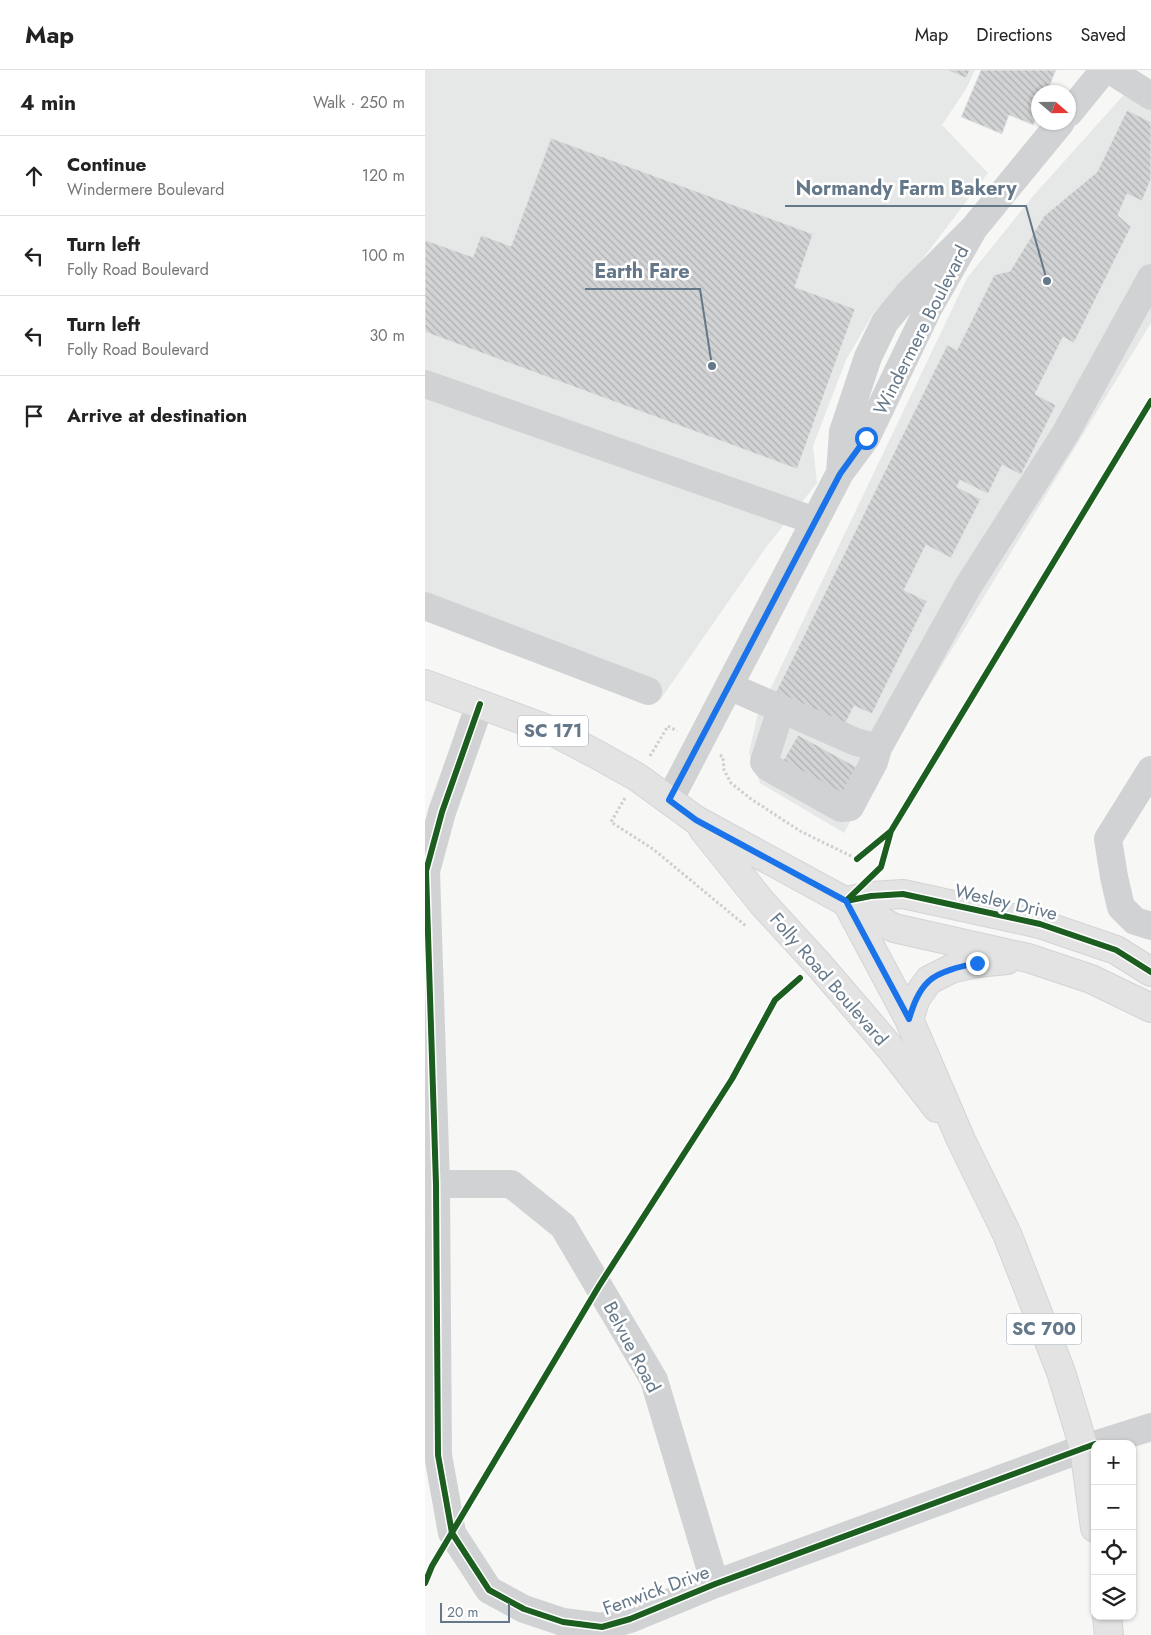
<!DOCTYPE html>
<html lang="en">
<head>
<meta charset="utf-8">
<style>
	body { margin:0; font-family:Jost,sans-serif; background:#f6f6f6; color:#222 }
	.controls { position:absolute; right:15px; bottom:15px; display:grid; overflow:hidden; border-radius:10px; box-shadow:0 1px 4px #0004 }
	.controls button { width:45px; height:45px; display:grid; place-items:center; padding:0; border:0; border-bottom:1px solid #e0e0e0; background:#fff; color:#222; font:25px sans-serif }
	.compass { position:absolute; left:606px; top:15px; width:45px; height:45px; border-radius:50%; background:#fff; box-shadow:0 1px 4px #0004; rotate:110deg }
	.scale { position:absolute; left:15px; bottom:12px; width:70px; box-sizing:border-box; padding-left:5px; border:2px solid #657889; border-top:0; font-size:14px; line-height:18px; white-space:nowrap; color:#657889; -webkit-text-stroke:4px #fff; paint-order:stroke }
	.stop { position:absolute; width:15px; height:15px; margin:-11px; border:4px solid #1a73e8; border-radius:50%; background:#fff }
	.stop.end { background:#1a73e8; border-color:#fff; box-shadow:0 1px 5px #0008 }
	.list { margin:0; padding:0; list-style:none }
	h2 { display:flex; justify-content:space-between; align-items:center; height:65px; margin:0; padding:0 20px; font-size:21px }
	h2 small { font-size:16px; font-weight:400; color:#767676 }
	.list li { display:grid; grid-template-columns:32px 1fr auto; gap:15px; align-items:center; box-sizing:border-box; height:80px; padding:0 20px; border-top:1px solid #e0e0e0 }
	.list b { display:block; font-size:19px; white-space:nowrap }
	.list p { margin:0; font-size:16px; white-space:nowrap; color:#767676 }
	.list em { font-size:16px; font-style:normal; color:#767676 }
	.icon { flex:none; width:28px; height:28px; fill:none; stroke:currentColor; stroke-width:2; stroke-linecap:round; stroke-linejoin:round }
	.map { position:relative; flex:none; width:726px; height:1565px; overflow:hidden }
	header { display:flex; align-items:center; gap:30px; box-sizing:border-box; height:70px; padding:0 25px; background:#fff; border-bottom:1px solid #e0e0e0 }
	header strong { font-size:24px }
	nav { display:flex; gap:28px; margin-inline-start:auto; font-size:18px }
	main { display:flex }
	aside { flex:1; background:#fff }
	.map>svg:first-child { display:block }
</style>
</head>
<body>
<header>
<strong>Map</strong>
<nav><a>Map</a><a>Directions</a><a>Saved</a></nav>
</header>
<main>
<aside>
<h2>4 min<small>Walk · 250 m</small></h2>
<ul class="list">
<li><svg class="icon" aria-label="ahead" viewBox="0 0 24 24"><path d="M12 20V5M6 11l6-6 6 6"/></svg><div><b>Continue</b><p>Windermere Boulevard</p></div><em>120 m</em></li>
<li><svg class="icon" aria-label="left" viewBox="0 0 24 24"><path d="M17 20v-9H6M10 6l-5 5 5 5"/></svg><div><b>Turn left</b><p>Folly Road Boulevard</p></div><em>100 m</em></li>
<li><svg class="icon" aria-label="left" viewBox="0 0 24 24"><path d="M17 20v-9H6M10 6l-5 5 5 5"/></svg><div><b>Turn left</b><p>Folly Road Boulevard</p></div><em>30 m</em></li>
<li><svg class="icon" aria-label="arrive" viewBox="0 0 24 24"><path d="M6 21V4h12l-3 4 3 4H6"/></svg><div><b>Arrive at destination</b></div></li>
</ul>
</aside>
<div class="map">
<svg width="726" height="1565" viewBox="0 0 726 1565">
	<defs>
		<pattern id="building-back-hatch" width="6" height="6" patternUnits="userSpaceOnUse" patternTransform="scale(1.25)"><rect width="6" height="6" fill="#d2d3d4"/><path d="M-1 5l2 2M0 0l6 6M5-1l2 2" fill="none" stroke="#aeb0b2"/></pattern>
	</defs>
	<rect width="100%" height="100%" fill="#f7f7f6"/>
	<path fill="#e6e7e7" d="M0,0H550L541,19L517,55L563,103L480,212L449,242L421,290L388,376L392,413L342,476L235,630L225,631L0,548Z
		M714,8L726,17V253L474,666L419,763L335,713L324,683L332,647L542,208L609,125Z"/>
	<path fill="url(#building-back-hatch)" stroke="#e6e6e6" d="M522,0H545L541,8Z
		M556,0H631L622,22H614V42L608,55L584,45L577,64L536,47Z
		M702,40L726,52V109L717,131L702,124L693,145L706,157L649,273L638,267L610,324L631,335L596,405L577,395L563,424L535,410L532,417L556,429L526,488L501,475L479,520L502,531L447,644L429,636L416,662L348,628L522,275L532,280L569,205L585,201L619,146L672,102Z
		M126,68L388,164L370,217L430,239L372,399L0,262V170L48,187L56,165L86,176Z
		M373,665L437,700L419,731L355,696Z"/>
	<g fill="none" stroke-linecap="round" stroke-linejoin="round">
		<g stroke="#d3d4d5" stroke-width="30">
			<path id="major" d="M0,614L125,660L171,684L212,707L271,750L469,858L603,888L666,909L726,938
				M278,759L338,834L395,896L467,980L512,1038
				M421,831L484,949L536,1070L582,1164L636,1302L659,1378L670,1458
				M421,831L446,826L478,824L615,854L691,880L726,902
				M484,949L491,928L504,910L526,899L552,893L582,890
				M682,1546L684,1565"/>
		</g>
		<path stroke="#cdcfd0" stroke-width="3" stroke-dasharray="2.5 2.5" stroke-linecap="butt" d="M295,685L298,687L299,700L306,713L326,729L375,761L432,789
			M225,686L243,656L252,661
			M200,728L186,752L228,779L321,856"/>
		<path stroke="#d1d2d3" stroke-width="28" d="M685,0L726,26
			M644,43L679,0
			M0,314L390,451
			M415,403L418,362L443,287L460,252L484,223L549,158L636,52
			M0,536L223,621
			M304,616L431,672L453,678L542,518L640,364L726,208
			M55,634L17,742L1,801L11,1114L13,1385L27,1463L64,1520L99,1539L138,1552L177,1557L205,1549L290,1514L670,1374
			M356,639L339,692L343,697L416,738L425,737L449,692L453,678
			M726,700L683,769L689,807L696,837L710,851L726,856
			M244,731L415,403L441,368L504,237L549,158
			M11,1114H86L138,1156L229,1310L290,1514
			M672,1374L726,1357"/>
		<use href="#major" stroke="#e3e3e4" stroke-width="28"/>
		<g stroke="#fff" stroke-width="9">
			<path id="cycleway" d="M55,634L17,742L1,801L11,1114L13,1385L27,1463L64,1520L99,1539L138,1552L177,1557L205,1549L290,1514L670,1374
				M432,789L466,761L726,331
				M421,831L446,826L478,824L615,854L691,880L726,902
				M421,831L456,797L466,761
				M0,1513L7,1496L174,1216L307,1009L350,930L375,908"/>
		</g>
		<use href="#cycleway" stroke="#1b5e20" stroke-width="6"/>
	</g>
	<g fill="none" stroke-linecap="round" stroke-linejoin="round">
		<path stroke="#1a73e8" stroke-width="6" d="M441,368L415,404L244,730L271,750L421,831L484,949C488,936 493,921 504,911C514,901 538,896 552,893"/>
	</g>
	<g text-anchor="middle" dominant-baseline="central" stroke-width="5" stroke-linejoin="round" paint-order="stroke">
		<g fill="#fff" stroke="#93a0ac" stroke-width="1">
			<rect x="93" y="645.5" width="70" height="31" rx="4"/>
			<rect x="581.5" y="1243.5" width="75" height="31" rx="4"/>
		</g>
		<g font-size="18" font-weight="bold" fill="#657889">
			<text x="128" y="661">SC 171</text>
			<text x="619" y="1259">SC 700</text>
		</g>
		<g font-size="19" fill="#657889" stroke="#fff">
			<text transform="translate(496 260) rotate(-63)">Windermere Boulevard</text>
			<text transform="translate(581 832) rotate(13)">Wesley Drive</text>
			<text transform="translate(404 909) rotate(49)">Folly Road Boulevard</text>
			<text transform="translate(207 1277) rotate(62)">Belvue Road</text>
			<text transform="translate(231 1520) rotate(-20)">Fenwick Drive</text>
		</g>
	</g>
	<path fill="none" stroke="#657889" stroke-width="2" d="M622 211L601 136H360M287 296L275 219H160"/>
	<g fill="#657889" stroke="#fff" stroke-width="2">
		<circle cx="622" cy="211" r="5"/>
		<circle cx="287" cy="296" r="5"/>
	</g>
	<g font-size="20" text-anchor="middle" font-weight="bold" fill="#657889" stroke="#fff" stroke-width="5" stroke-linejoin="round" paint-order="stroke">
		<text x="481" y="125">Normandy Farm Bakery</text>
		<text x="217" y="208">Earth Fare</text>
	</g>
</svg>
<div class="controls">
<button>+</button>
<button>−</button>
<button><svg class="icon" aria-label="locate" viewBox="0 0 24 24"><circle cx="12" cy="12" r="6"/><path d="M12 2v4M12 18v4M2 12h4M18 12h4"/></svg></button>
<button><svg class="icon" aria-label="layers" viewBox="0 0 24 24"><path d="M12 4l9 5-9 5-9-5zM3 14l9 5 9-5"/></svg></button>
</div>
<svg class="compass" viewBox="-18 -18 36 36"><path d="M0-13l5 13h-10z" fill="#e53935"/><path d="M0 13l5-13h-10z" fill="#767676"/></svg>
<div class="scale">20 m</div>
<div class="stop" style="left:441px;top:368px"></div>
<div class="stop end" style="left:552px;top:893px"></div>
</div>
</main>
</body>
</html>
